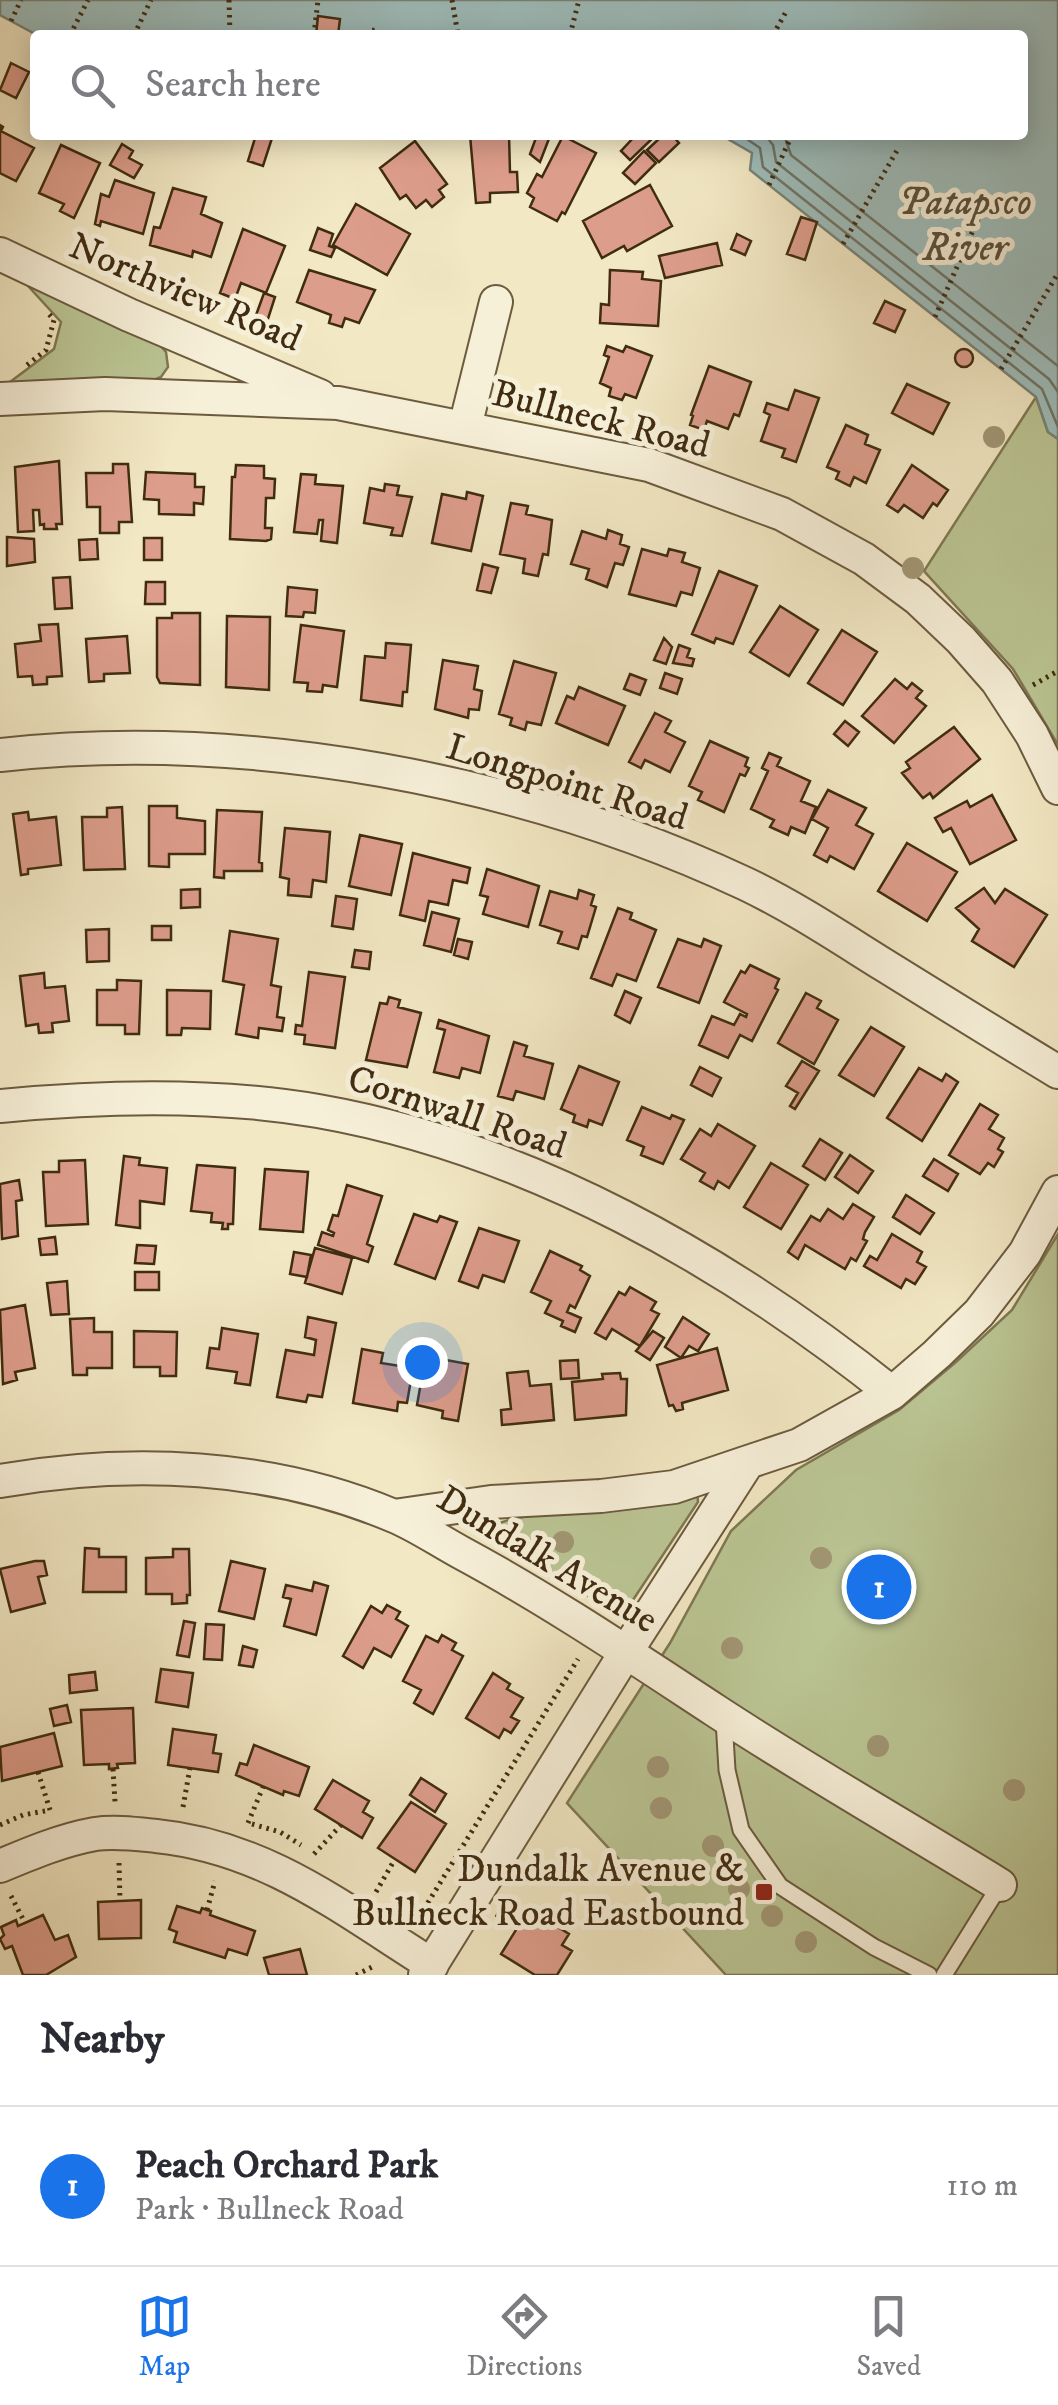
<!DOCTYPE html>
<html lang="en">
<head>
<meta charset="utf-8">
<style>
	body { margin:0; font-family:"IM FELL DW Pica",serif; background:#f2f2f3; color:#2b2b33 }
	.you { position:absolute; left:422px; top:1362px; width:35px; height:35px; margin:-25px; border:8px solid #fff; border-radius:50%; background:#1a73e8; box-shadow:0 0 0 15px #1a73e833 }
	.badge { display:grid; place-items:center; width:65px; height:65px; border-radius:50%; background:#1a73e8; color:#fff; font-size:32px; font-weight:700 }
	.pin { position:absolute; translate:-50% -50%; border:5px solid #fff; box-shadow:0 2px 10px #0006 }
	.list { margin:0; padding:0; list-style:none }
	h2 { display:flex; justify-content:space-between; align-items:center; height:130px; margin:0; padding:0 40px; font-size:42px }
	h2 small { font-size:32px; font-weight:400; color:#7c7c81 }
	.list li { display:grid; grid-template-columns:65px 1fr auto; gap:30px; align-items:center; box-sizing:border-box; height:160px; padding:0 40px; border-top:2px solid #e1e1e2 }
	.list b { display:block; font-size:38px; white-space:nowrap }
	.list p { margin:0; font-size:32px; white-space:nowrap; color:#7c7c81 }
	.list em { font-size:32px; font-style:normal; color:#7c7c81 }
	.icon { flex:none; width:55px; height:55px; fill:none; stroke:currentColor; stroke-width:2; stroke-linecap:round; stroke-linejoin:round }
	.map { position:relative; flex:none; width:1058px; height:1975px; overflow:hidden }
	.search { position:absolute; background:#fff; box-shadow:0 5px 25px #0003; left:30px; right:30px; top:30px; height:110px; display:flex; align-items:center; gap:25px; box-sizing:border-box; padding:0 35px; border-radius:10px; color:#7c7c81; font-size:38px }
	.sheet { height:290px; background:#fff }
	nav { display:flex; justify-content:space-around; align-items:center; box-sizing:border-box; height:140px; border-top:2px solid #e1e1e2; background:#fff; font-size:28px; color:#7c7c81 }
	nav a { display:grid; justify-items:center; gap:5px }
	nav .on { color:#1a73e8 }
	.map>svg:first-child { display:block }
</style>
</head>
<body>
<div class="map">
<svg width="1058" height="1975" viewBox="0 0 1058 1975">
	<rect width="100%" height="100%" fill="#f2e8c4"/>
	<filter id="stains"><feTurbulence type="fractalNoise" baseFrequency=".002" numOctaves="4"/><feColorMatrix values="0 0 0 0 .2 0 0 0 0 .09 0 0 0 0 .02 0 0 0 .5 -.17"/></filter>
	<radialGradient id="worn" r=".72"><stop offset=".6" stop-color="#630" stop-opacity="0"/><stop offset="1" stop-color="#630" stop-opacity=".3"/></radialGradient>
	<path fill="#bbc594" stroke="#7e7852" stroke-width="2.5" d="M18,275L157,342L166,352L168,367L161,377L144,384L6,385L54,349L61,322Z
		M1036,397L1048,432L1058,439V745L1013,669L924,571Z
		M1058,1234V1975H726L567,1803L670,1643L731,1531L796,1470L899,1410L956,1362L1012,1310Z
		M697,1490L698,1502L629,1606L614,1613L498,1537L489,1526L516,1518Z"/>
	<path fill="#9ebebd" stroke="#788478" stroke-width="2.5" d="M0,0H1058V439L1048,432L1036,397L750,170L752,153L721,135H1023V35H37L0,15Z"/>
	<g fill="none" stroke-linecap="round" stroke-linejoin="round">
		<path stroke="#6f7567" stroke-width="2.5" d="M741,135L760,148L763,167L1042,389L1058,427
			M765,135L773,145L776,162L1049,379L1058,392
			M784,135L791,155L1058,366"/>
	</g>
	<path fill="#dd9d8b" stroke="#402c11" stroke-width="2.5" d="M318,16L340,19L338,35H316Z
		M11,63L29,72L16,98L0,90Z
		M0,125L3,127L1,131L34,148L16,181L0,173Z
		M256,135H273L263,166L248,161Z
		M470,135H509L510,172H517L518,192L490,193V202L476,203Z
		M537,135L550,136L540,162L530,154Z
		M636,135H656L630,160L621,151Z
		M663,135H672L679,143L659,162L647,150Z
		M563,136L596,153L565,214L562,212L557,221L530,207L534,198L527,193L537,174L542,177Z
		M415,141L447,184L439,190L444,197L432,207L426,200L416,208L406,195L400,199L380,168Z
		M122,144L133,151L129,158L142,165L134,178L110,165Z
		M61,145L100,163L74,218L60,211L64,204L39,193Z
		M644,151L656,163L635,184L623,173Z
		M115,180L154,193L143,234L101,221L100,226L95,224L101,194L109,197Z
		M650,185L672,226L627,251L624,246L602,258L583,221Z
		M173,188L206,197L201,214L222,223L211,257L193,251L192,257L150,245L154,227L160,228Z
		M356,204L410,234L387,275L333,245Z
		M801,217L817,222L805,260L787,254Z
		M318,228L333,234L329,246L335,248L331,257L310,250Z
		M243,229L285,246L266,293L241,283L235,299L220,293Z
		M737,234L751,241L745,255L731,249Z
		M717,243L722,265L665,278L659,256Z
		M309,270L375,290L359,323L345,318L342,327L329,323L331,315L297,302Z
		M610,270L643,272L642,279L661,281L658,326L600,323L601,304L609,305Z
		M264,293L275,297L267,322L255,318Z
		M885,301L905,310L895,332L874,323Z
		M607,346L623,352L626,346L652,356L636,398L625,394L622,400L609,396L611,388L600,383L609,357L604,355Z
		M955 358a9 9 0 1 1 18 0a9 9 0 1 1-18 0Z
		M709,366L751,382L739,416L734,414L728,429L707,421L704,430L690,425L693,416L691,415Z
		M907,384L949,403L933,434L892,413Z
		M795,390L819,398L796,462L782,457L785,449L761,441L770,415L764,412L767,403L788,410Z
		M846,425L868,435L865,444L880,450L866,483L854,477L850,486L836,479L839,472L827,467Z
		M59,461L62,524H56L57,529H44V524L40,525L39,510H33L34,531L18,532L15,467Z
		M113,464H128L132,522H119V533H100V507H87L86,473H113Z
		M236,465L264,466V478L275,479L274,498H266L265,528H272L271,539L266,541L230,539L232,477H235Z
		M912,465L948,490L937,506L933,503L923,518L904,505L898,512L887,505Z
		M146,472L195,474V487H204L203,504L194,503V515L159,514V500L144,499Z
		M301,474L316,475L315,484L343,486L337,543L321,541L323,520H319L317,534L294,532Z
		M385,484L399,486L397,495L412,497L402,536L391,535L393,528L364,523L370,488L384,491Z
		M467,492L483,496L471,551L432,543L442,494L466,499Z
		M511,503L528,506L526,514L552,520L548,555L543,554L538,576L523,573L525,559L500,554Z
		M608,530L622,535L620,544L629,547L623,565L615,563L607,587L586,579L589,569L571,564L582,531L606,539Z
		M7,537L34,539L35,562L7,566Z
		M144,538H162V560H144Z
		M97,539L98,559L80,560L79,540Z
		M642,549L667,556L669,549L685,553L682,562L700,568L692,595L681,592L676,606L629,594Z
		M483,564L498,568L491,593L477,590Z
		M719,571L757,586L733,644L716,638L714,643L692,634Z
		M70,577L72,608L55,609L53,578Z
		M146,582H165V604H145Z
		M288,587L317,590L315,613L304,612L303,617L286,616Z
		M780,606L818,630L789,676L750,652Z
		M172,613H200V685L160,683L157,677V618H172Z
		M227,616L270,617L269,690L226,687Z
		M58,624L62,676L47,677V684L33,685L32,676L18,677L15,644L41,641L39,625Z
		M301,625L344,631L337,687L323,685L322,692L307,691L308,683L294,682Z
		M842,630L877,652L843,705L808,683Z
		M127,636L130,673L104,674V681L89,682L86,639Z
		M664,638L672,647L666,664L654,660Z
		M386,643L411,645L407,692H403L402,706L361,700L365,656L385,658Z
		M679,645L690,649L687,657L694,659L692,666L673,663Z
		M443,660L478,666L474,689L482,691L479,710L469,709L468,718L435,709Z
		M514,661L556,673L541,725L527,722L525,730L510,725L512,718L499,714Z
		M665,673L682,679L677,694L660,688Z
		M630,674L646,680L640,695L624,689Z
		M895,679L907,689L912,683L922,691L916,698L926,706L894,743L862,716Z
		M579,687L625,706L608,745L556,723L567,696L574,699Z
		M655,713L671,721L665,732L685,742L670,772L645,760L641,768L629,762Z
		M845,721L859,732L848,746L834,734Z
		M954,727L980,759L933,798L930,793L923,798L902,773L910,768L906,762Z
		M710,741L748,758L745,766L749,768L745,776L740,774L724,812L698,800L702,792L689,786Z
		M769,753L781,758L777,766L810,781L801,801L816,807L805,833L791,827L788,835L770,827L774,820L751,809L768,771L762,768Z
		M828,790L866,808L856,825L873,834L854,869L830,856L827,862L814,855L828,828L812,819Z
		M992,795L1016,840L970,864L951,828L943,832L935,818L967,801L970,807Z
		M149,806H177V818L205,821V854H169V867L149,866Z
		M122,807L125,869L84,870L82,817H107V808Z
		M217,810L262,812L259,862L262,863V871H224V878L214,877Z
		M28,812L29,820L56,817L61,865L28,869V874L21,875L13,814Z
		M285,828L330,832L326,882L313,880L311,897L288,895L289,879L280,877Z
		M360,835L402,844L391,895L349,886Z
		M907,843L957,872L927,921L878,891Z
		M413,853L470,868L467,883L453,880L448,905L429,901L425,921L400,915Z
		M487,869L539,886L528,927L483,914L488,897L480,895Z
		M984,888L995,903L1005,889L1047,915L1014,967L972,941L979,929L956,908Z
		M200,889V907L181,908V890Z
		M579,890L594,895L591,905L596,907L587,937L582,936L578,949L558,943L562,932L540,925L550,891L577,899Z
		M336,896L357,899L353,929L332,926Z
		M618,908L632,913L630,919L656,930L636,981L617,974L612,986L591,978Z
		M432,912L459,919L451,952L424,945Z
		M152,926H171V940H152Z
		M109,929V961L87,962L86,930Z
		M230,931L278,939L271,985L281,987L277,1017L284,1018L282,1031L259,1028L258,1038L236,1034L244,985L223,981Z
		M458,939L472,942L468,959L454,955Z
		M678,939L701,947L704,939L721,946L699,1003L658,987Z
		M355,950L371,952L369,969L352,967Z
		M750,965L779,979L775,988L778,990L752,1041L740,1035L728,1058L699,1045L712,1016L734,1025L740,1014L746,1017L747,1014L724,1002L741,971L745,973Z
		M309,972L345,977L335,1048L304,1044L305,1035L295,1034L296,1025L302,1026Z
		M44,973L45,988L65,986L69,1021L52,1023L53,1032L39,1033L38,1024L26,1026L20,976Z
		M117,980L141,981L139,1034H125V1025H97V990H117Z
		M167,990L211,991L210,1029L182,1028L181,1035H167Z
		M625,991L641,998L630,1023L615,1015Z
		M806,993L821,1001L817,1008L838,1020L814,1064L778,1043Z
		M389,997L400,1000L398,1007L421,1013L407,1067L366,1060L380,1003L387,1004Z
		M439,1020L489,1036L480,1073L462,1068L459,1078L434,1072L445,1030L437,1028Z
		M871,1027L904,1047L874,1096L839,1075Z
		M514,1042L527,1046L524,1056L553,1064L544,1099L516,1091L513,1100L498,1096Z
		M802,1061L819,1071L795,1109L790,1106L798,1093L786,1086Z
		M579,1066L619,1082L602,1125L589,1120L587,1127L573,1122L575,1115L561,1109Z
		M700,1067L721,1078L712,1096L691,1085Z
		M919,1068L942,1081L946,1074L958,1082L922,1141L887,1118Z
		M980,1104L998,1115L989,1129L1004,1138L998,1149L1003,1152L994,1167L988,1163L980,1174L949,1155Z
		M642,1107L670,1119L672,1115L684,1120L663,1164L641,1155L644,1147L627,1140Z
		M718,1124L755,1146L729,1188L718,1181L714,1189L700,1181L705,1173L681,1159L700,1129L711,1136Z
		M820,1139L842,1153L825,1180L803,1166Z
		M850,1155L873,1171L858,1193L835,1177Z
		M124,1156L140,1158L139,1165L167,1168L164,1204L140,1201V1228L116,1225Z
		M934,1159L958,1174L948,1191L923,1176Z
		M85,1160L88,1224L46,1226L43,1172H59V1161Z
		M771,1163L808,1185L781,1229L744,1207Z
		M197,1165L235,1168L233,1224H228V1229H222L223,1223L211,1222L212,1213L191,1211Z
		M265,1169L308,1172L303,1232L260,1229Z
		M19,1180L22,1200L16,1201L18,1236L2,1239L0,1184Z
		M347,1185L382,1196L367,1244L373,1247L368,1262L318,1245L322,1232L333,1236L334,1233L328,1230L333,1215L338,1216Z
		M906,1195L934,1213L920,1234L893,1217Z
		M853,1204L874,1217L865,1232L863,1239L867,1241L856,1261L851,1258L845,1269L805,1245L798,1259L788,1252L811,1216L820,1221L828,1209L843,1219Z
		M414,1214L437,1222L440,1216L457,1222L435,1279L395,1264Z
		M479,1228L519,1241L504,1282L483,1275L478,1288L459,1281Z
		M892,1234L922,1252L917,1262L926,1267L915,1284L906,1279L901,1288L864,1266L870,1256L877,1260Z
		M55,1237L57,1254L41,1255L39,1239Z
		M137,1245L156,1246L154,1264L135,1263Z
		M315,1248L352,1258L342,1294L305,1283Z
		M550,1251L582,1266L580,1270L590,1276L575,1308L570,1305L567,1312L581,1318L575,1332L561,1326L563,1321L545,1313L551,1301L531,1292Z
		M294,1252L311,1255L307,1277L290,1274Z
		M135,1272H159V1290H135Z
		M67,1281L69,1314L51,1315L47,1283Z
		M630,1287L656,1302L651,1310L659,1314L640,1346L612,1329L606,1339L595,1333L619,1292L625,1295Z
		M25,1305L35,1368L15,1372L17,1380L3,1384L0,1310Z
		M308,1317L336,1323L322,1397L308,1395L306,1402L277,1397L286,1350L314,1355L316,1340L305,1337Z
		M683,1317L709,1334L698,1351L689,1346L681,1358L665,1347Z
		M94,1318V1332H112V1368H87V1375H73L70,1319Z
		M222,1328L258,1334L250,1385L235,1383L237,1372L207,1368L210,1348L219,1349Z
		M134,1331L177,1332L176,1376H160V1367H134Z
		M653,1331L664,1338L650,1360L636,1351Z
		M717,1348L728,1390L682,1403L683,1409L676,1411L673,1405L669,1406L657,1365Z
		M362,1349L383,1353L381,1363L413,1368L407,1403L398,1402L397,1411L353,1403Z
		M446,1360L468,1364L458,1421L442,1418L443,1411L417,1405L423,1371L443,1374Z
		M578,1360L579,1378L561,1379L560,1361Z
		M528,1371L530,1386L551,1384L554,1420L502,1425L501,1410L511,1409L507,1373Z
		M620,1373L621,1379H627L626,1415L575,1420L572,1382L603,1379L602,1374Z
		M85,1548L99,1549V1557H126V1592H83Z
		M173,1549H189L190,1595H187V1603L172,1604V1594H146V1558L173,1557Z
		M35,1561H44L47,1575L38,1577L45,1603L11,1612L0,1569Z
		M231,1561L265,1569L254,1619L219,1611Z
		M314,1582L328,1586L316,1635L284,1626L291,1599L283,1597L286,1585L312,1591Z
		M387,1605L400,1612L396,1619L408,1626L391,1657L374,1648L363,1668L343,1656L371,1606L382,1613Z
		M184,1621L195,1623L189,1657L177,1655Z
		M206,1624L224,1625L222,1660L204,1659Z
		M442,1635L456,1643L452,1650L463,1656L433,1714L414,1703L421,1690L403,1681L426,1636L438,1642Z
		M243,1646L257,1650L253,1667L239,1665Z
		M161,1669L193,1673L188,1707L156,1702Z
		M95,1672L97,1690L70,1693L69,1675Z
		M493,1673L510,1684L507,1689L523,1698L511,1717L519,1721L511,1733L504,1729L499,1738L466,1718Z
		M67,1705L71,1722L54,1726L50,1709Z
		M133,1708L135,1763L117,1764L118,1768L109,1769V1764L84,1765L81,1710Z
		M173,1729L216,1735L213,1753L221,1754L218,1772L168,1765Z
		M54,1733L62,1766L2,1781L0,1747Z
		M254,1745L309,1767L299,1796L284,1791L283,1795L236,1775L240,1763L247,1765Z
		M421,1778L446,1794L435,1812L410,1795Z
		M333,1780L369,1801L363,1812L373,1818L362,1838L315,1809Z
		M411,1802L446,1824L415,1872L378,1848Z
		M141,1900V1938L99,1939L98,1902Z
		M177,1906L200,1913L202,1908L207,1910L211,1911L210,1915L255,1931L247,1955L228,1949L225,1958L174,1942L177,1932L169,1929Z
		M529,1909L569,1934L562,1945L572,1951L557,1975H535L501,1954Z
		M43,1915L55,1940L68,1935L76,1957L46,1975H23L12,1946L5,1949L0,1939L4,1935L1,1927L16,1920L18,1926Z
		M300,1949L307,1975H269L264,1958Z"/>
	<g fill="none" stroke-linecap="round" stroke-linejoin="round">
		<g stroke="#6c5b3e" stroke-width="19">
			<path id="lane" d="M724,1720L727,1770L741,1830L780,1886L874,1947L929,1975
				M944,1975L1000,1885"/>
		</g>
		<g stroke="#6c5b3e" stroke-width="36">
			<path id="street" d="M0,254L129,315L320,396
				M0,399L105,394L338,403L649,465L782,514L864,559L918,599L961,640L997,681L1032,735L1058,788
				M465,427L496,302
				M0,755C246,728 522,779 746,884C794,907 839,937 884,965C942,1001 1000,1037 1058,1072
				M0,1106C104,1096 214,1093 318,1111C529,1148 727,1261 892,1393
				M0,1481C130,1458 271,1464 394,1516C416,1525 438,1540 460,1552C549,1600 632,1656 716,1711C809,1772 906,1827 1000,1885
				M394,1516L491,1502L601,1496L674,1487L748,1462
				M0,1866C31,1853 62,1840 95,1834C114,1831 137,1834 156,1836C266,1847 341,1908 432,1965
				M425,1975L626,1652L748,1462L799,1445L892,1393L937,1354L979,1313L1025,1253L1058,1192"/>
		</g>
		<path stroke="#402c11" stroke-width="5" stroke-dasharray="2.5 5" stroke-linecap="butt" d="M229,0L230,35
			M452,0L458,35
			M11,21L21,0
			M70,35L88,0
			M134,35L151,0
			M177,35V34
			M314,35L318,0
			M370,35L369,31L379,29
			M570,35L579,0
			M773,35L787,10
			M769,185L792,135
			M843,244L899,147
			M935,317L982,210
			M27,365L46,350L54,320L48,313
			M1001,369L1058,273
			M1033,685L1058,671
			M113,1769L115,1802
			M38,1772L50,1810
			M183,1807L190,1768
			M248,1823L263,1787
			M252,1824L280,1832L301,1845
			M0,1825L23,1815L50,1810
			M314,1854L341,1825
			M119,1863L120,1901
			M376,1892L395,1859
			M11,1896L25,1923
			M207,1910L215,1881
			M496,1914L518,1927
			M416,1922L578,1659
			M356,1975L376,1965"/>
		<use href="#lane" stroke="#f7f0d9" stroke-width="15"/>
		<use href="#street" stroke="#f7f0d9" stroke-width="32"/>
	</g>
	<g fill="#a19674">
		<circle cx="994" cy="437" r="11"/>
		<circle cx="913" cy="568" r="11"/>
		<circle cx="563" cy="1542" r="11"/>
		<circle cx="821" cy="1558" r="11"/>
		<circle cx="732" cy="1648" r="11"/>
		<circle cx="878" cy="1746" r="11"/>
		<circle cx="658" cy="1767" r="11"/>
		<circle cx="1014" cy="1790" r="11"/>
		<circle cx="661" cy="1808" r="11"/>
		<circle cx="713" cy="1846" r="11"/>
		<circle cx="739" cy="1889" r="11"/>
		<circle cx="772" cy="1916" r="11"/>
		<circle cx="806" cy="1942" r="11"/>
	</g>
	<rect fill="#8f2418" stroke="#f7f0d9" stroke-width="4" x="754" y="1882" width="20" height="20" rx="5"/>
	<g text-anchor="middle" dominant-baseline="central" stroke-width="10" stroke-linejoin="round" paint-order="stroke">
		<g font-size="38" fill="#402c11" stroke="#f7f0d9">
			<text transform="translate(185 293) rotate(23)">Northview Road</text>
			<text transform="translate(601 420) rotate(14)">Bullneck Road</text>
			<text transform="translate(567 783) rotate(17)">Longpoint Road</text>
			<text transform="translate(457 1113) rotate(18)">Cornwall Road</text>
			<text transform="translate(547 1560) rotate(31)">Dundalk Avenue</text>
		</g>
		<g font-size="38" fill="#402c11" stroke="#f7f0d9" text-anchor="end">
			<text x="744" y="1870">Dundalk Avenue &amp;<tspan x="744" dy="44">Bullneck Road Eastbound</tspan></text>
		</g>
		<g font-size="40" font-style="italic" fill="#58503c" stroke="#f7f0d9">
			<text x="965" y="203">Patapsco<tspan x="965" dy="46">River</tspan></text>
		</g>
	</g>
	<rect width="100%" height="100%" filter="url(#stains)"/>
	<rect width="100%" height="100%" fill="url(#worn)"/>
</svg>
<div class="you"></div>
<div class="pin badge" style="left:879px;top:1587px">1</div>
<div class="search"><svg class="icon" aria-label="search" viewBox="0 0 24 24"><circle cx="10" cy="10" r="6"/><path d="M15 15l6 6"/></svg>Search here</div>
</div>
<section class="sheet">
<h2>Nearby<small></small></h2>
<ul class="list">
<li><span class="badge">1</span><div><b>Peach Orchard Park</b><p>Park · Bullneck Road</p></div><em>110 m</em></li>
</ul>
</section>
<nav>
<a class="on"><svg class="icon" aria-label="map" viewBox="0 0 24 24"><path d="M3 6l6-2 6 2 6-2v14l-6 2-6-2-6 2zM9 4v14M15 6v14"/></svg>Map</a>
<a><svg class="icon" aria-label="directions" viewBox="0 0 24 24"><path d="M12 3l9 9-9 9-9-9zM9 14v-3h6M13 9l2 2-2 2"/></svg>Directions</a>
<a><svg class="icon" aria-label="saved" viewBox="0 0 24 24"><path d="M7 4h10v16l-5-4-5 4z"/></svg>Saved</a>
</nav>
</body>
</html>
